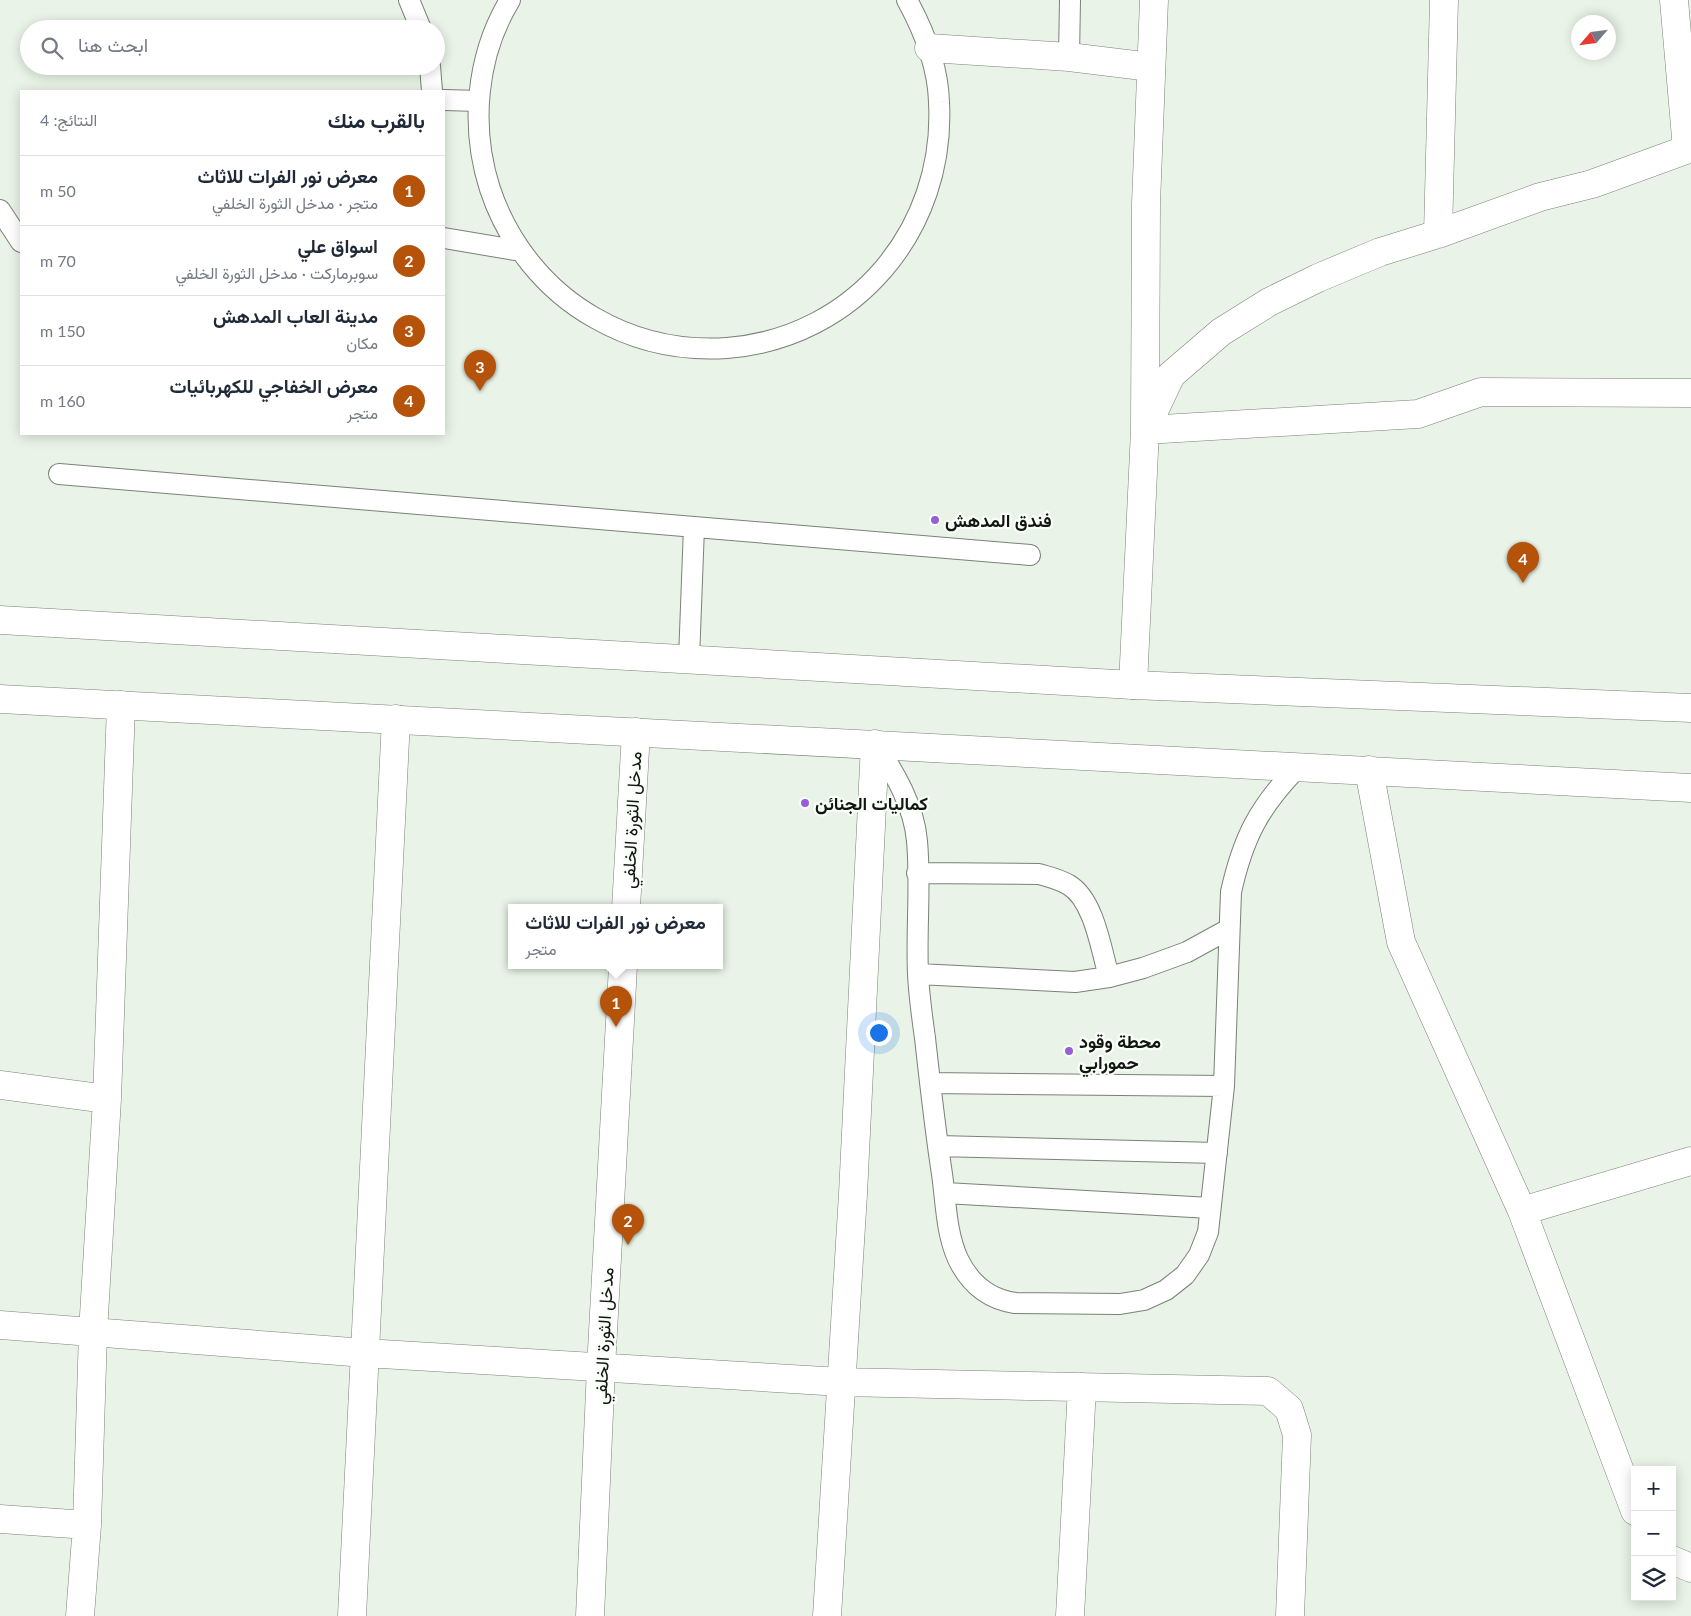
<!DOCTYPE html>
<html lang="ar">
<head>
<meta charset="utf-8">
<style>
	body { margin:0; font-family:Lato,Vazirmatn,sans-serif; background:#f6f6f7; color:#1f2937; direction:rtl }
	.controls { position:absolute; right:15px; bottom:15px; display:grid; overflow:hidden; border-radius:0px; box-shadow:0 2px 12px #0003 }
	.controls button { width:45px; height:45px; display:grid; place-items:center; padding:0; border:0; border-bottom:1px solid #e0e1e3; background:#fff; color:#1f2937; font:25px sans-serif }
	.compass { position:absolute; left:1571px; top:15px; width:45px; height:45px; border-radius:50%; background:#fff; box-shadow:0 2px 12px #0003; rotate:242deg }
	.you { position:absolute; left:878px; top:1032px; width:18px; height:18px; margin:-12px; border:4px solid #fff; border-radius:50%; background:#1a73e8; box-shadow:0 0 0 8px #1a73e833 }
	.badge { display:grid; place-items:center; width:32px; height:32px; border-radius:50%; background:#b45309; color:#fff; font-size:16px; font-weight:700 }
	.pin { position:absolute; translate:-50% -41px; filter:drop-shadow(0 1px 2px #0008) }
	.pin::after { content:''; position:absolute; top:26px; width:18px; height:15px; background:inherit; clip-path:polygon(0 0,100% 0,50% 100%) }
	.popup { position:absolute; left:508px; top:904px; width:215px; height:65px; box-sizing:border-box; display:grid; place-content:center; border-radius:0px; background:#fff; filter:drop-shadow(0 1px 4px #0005); font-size:16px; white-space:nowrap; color:#747a83 }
	.popup b { font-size:19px; color:#1f2937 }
	.popup::after { content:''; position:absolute; left:50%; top:100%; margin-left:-10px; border:10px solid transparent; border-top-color:#fff }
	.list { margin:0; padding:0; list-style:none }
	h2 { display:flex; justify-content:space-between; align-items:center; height:65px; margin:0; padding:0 20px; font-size:21px }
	h2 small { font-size:16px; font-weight:400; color:#747a83 }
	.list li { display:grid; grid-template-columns:32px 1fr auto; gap:15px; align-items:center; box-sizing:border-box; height:70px; padding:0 20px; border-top:1px solid #e0e1e3 }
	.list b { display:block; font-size:19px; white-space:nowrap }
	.list p { margin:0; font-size:16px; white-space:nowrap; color:#747a83 }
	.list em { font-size:16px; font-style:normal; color:#747a83 }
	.icon { flex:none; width:28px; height:28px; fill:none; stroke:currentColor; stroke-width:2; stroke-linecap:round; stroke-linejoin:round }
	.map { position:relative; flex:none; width:1691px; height:1616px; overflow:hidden; direction:ltr }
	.search { position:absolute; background:#fff; box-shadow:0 2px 12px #0003; left:20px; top:20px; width:425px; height:55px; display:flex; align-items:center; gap:12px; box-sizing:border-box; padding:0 18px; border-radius:28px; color:#747a83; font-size:19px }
	.panel { position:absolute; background:#fff; box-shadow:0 2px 12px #0003; left:20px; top:90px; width:425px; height:345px; border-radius:0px; direction:rtl }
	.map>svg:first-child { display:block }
</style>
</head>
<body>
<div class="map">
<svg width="1691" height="1616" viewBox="0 0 1691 1616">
	<rect width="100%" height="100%" fill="#e9f3e7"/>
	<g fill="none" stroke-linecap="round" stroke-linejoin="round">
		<g stroke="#7a8278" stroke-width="22">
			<path id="lane" d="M409,0L421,29
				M510,0C476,56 470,127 490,189C508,243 545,290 595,318C635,341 681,351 727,348C855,338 946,229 939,102C938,66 924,31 907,0
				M1069,57L1070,0
				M430,66L432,91
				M444,100L479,101
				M0,210L21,242
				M444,238L521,251
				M59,474L1030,555
				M689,659L694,527
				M875,744C895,773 914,806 917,841C921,885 916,930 918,974C919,995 922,1017 925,1038C930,1083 935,1129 942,1174C946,1202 946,1233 958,1259C970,1284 988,1299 1015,1303L1120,1304L1144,1300L1166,1290L1185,1275L1199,1255L1208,1232L1224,1086L1231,892C1243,838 1259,807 1297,768
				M917,873L1039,874C1049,877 1059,879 1069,885C1094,900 1101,949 1109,977
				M918,974L1075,982L1109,977L1143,968L1187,952L1229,929
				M930,1083L1224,1086
				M938,1146L1217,1153
				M945,1193L1210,1208"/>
		</g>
		<g stroke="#7a8278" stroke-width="29">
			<path id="street" d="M1674,0L1687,149
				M929,48L1069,57L1151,67
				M1691,148L1592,184L1540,197L1438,234L1380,252L1318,278L1269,302L1221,332L1171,375L1145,430L1418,414L1481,392L1691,393
				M1438,234L1444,0
				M1133,685L1145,430L1146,204L1154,0
				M1369,770L1401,942L1522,1211L1635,1511
				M626,908L636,732
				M0,1085L107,1099
				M1522,1211L1691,1161
				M0,1325L365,1353L841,1382L1268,1391L1289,1409L1297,1435L1290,1616
				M0,1519L87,1525
				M1672,1560L1691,1568
				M80,1616L87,1525L93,1332L107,1099L121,705
				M352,1616L396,719
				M590,1616L601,1368L623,966
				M827,1616L853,1194L875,744
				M1070,1616L1082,1387"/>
		</g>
		<g stroke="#7a8278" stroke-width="29">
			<path id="highway" d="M0,620L1133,685L1691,708
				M0,699L1691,788"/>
		</g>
		<use href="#lane" stroke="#fff" stroke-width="20"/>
		<use href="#street" stroke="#fff" stroke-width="28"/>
		<use href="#highway" stroke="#fff" stroke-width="28"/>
	</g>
	<g fill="#965fd7" stroke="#f9fff8" stroke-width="2">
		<circle cx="935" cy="520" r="5"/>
		<circle cx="805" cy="803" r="5"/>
		<circle cx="1069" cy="1051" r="5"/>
	</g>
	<g text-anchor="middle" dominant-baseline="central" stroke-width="4.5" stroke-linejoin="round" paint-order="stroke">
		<g font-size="18" font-weight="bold" fill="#121511" stroke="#f9fff8" text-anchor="start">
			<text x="945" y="520">فندق المدهش</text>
			<text x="815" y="803">كماليات الجنائن</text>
			<text x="1079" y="1041">محطة وقود<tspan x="1079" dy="21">حمورابي</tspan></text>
		</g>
		<g font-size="18" fill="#121511" stroke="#f9fff8">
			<text transform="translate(631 820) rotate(-87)">مدخل الثورة الخلفي</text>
			<text transform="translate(603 1336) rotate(-87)">مدخل الثورة الخلفي</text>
		</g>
	</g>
</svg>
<div class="controls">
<button>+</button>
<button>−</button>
<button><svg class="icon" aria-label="layers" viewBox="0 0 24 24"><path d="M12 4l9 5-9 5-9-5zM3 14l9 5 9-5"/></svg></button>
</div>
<svg class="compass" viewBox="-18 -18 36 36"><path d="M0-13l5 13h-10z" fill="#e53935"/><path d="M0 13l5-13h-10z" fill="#747a83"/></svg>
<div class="you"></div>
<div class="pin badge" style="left:616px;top:1027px">1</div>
<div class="popup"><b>معرض نور الفرات للاثاث</b>متجر</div>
<div class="pin badge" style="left:628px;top:1245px">2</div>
<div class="pin badge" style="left:480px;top:391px">3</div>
<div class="pin badge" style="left:1523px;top:583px">4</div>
<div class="search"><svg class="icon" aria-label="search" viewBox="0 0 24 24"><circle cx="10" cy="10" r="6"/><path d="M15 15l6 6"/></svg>ابحث هنا</div>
<section class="panel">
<h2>بالقرب منك<small>النتائج: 4</small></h2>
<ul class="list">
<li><span class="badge">1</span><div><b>معرض نور الفرات للاثاث</b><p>متجر · مدخل الثورة الخلفي</p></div><em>50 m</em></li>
<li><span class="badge">2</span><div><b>اسواق علي</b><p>سوبرماركت · مدخل الثورة الخلفي</p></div><em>70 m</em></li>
<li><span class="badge">3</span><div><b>مدينة العاب المدهش</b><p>مكان</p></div><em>150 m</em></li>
<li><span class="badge">4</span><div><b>معرض الخفاجي للكهربائيات</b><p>متجر</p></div><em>160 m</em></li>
</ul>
</section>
</div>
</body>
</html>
